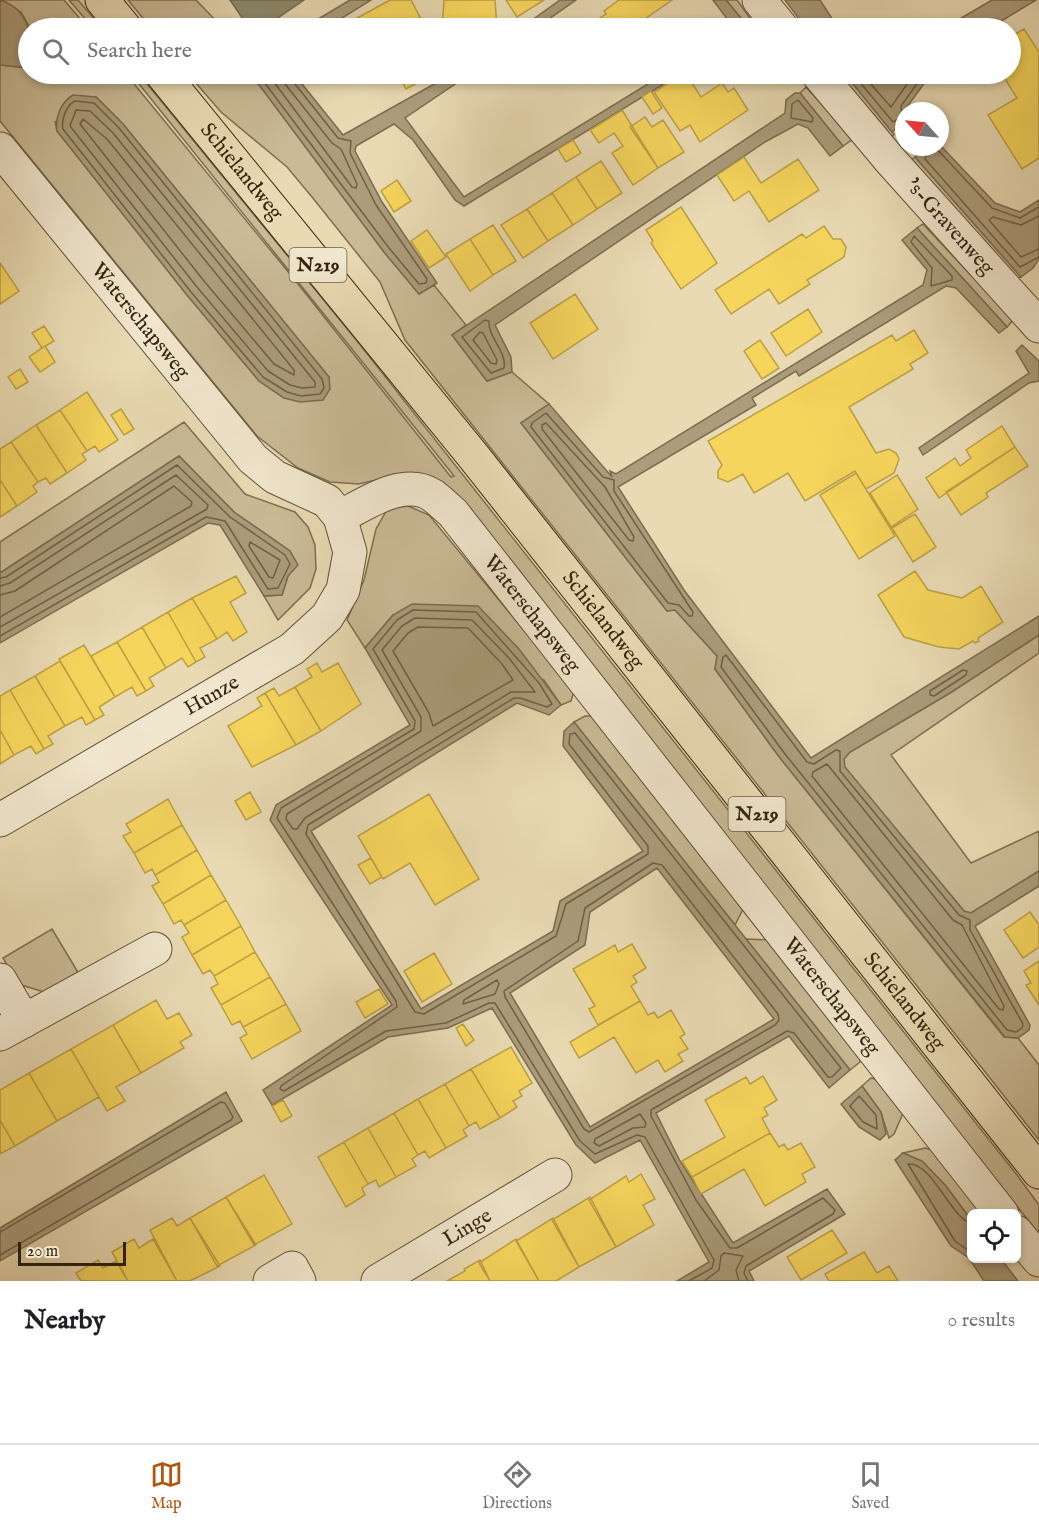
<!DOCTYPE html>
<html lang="en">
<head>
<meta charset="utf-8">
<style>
	body { margin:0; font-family:"IM FELL English",serif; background:#f2f2f2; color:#202124 }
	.controls { position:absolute; right:18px; bottom:18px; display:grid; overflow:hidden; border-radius:9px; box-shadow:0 3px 9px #0003 }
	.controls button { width:54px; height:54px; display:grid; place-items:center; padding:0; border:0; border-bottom:2px solid #e0e0e0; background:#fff; color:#202124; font:30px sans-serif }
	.compass { position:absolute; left:895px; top:102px; width:54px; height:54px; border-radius:50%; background:#fff; box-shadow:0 3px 9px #0003; rotate:297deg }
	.scale { position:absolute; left:18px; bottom:15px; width:108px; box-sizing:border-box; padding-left:6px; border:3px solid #34230d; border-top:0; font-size:16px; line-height:21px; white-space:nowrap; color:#34230d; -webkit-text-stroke:4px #f1e7ce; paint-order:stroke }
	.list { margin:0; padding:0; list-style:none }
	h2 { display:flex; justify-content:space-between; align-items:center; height:78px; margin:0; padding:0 24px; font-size:26px }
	h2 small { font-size:20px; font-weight:400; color:#757577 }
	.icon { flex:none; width:33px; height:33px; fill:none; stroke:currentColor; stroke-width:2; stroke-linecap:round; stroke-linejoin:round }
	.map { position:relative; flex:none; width:1039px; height:1281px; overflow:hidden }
	.search { position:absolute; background:#fff; box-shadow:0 3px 9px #0003; left:18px; right:18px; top:18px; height:66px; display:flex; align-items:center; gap:15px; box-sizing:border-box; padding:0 21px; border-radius:33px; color:#757577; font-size:22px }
	.sheet { height:162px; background:#fff }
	nav { display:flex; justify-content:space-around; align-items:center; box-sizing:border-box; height:84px; border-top:2px solid #e0e0e0; background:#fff; font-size:16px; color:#757577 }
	nav a { display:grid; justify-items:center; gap:3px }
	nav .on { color:#b45309 }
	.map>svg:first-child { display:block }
</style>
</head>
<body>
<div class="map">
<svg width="1039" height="1281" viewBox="0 0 1039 1281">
	<rect width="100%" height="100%" fill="#e9dab3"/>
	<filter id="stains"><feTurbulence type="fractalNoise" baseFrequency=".00333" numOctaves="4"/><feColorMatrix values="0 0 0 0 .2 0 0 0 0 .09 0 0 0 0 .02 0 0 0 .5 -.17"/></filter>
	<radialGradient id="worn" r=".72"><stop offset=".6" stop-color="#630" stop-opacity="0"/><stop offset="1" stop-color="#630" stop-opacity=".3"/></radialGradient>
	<path fill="#cabb97" stroke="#7f6f52" stroke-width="1.5" fill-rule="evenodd" d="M2,0H64L88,28H30L21,12Z
		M69,0H78L102,28H93Z
		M128,0H196L223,28H151Z
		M726,0H737L757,28H749Z
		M0,65L28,67V74H126L294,279L451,477L454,476L131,74H139L353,336L1017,1175L1039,1205V1234L457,500L396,475L359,484L330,482L298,468L257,436L0,121ZM96,97L123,124L329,377L284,398L259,381L187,295L57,131L55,122Z
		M188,74H251L384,252L419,294L434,285L466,325L452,335L487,381L512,372L549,404L521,423L667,611L675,610L717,656L715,669L780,758L1004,1037L1018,1038L1039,1065V1140L405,340L380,282L312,197L287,167L221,112Z
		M845,74L894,134L893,136H888L840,75Z
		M806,87L853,139L843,146L800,93Z
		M915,157L1021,277L1013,279L910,161Z
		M923,224L1013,320L1007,327L917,228Z
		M184,422L245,494L295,512L308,527L315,545L316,569L310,588L278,620L264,596L282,595L288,576L297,565L290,551L234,512L179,456L0,573V542Z
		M408,506L429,515L574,691L571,701L561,705L544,680L393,615L365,648L347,620L364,580L376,529L388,508Z
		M1039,635V653L891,755L971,863L1039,831V871L971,913L964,911L844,767V759L850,752L950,693Z
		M585,716H595L745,905L735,925L574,722Z
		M52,929L79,974L47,993L18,984L3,958Z
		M746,939L772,940L860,1051V1062L850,1070Z
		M871,1078L882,1081L904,1111L894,1134L889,1138L881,1112L862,1086Z
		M925,1148L940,1152L989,1213L972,1214L969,1217C950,1191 933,1166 903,1153Z"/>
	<path fill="#ab9c7b" stroke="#7b6c4f" stroke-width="1.5" fill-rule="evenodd" d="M0,0C31,10 34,40 27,68L0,65Z
		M350,0H371L326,28H303Z
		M560,0H576L536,28H521Z
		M713,0H726L749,28H725L728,20Z
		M785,0H820L838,28H806Z
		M992,0H1036L990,28H944Z
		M251,74H294L343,135L452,74H470L405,118L464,197L664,74H680L464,206L455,200L413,140L394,124L356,146L355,151L382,202L437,283L419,294L384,252Z
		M845,74H931L904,111V122L892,132Z
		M795,93H800L843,146L830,156L808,128L798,124L765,142L495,325L511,357L512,372L487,381L452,335L785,113L786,100Z
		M73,95L96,97L123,124L329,377L330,389L323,400L300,402L284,398L259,381L187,295L57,131C55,117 61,102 73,95Z
		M940,145L995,203L1020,212L1039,200V259L1033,268L1021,277L915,157L926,147Z
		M917,228L1007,327L999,333L956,288L946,286L799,376L796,371L752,398L756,405L618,487L684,590L811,758L1039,616V635L950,693L850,752L844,759L845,767L964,911L971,913L1039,871V886L975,926L1030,1025L1029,1030L1018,1038L1005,1037L780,758L715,669L717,656L675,610L667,611L521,423L549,404L612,477L610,471L616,474L923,285L927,270L902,240Z
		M1022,345L1039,361V381L1029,383L923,455L919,448L1029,373L1016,351Z
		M179,456L234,512L290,551L298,565L288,576L282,595L264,596L220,525L208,523L0,643V573Z
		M412,604L478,606L519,649L561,705L549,715L517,703L311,831L421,1009L553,931L560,901L643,851L563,746L564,731L574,722L850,1070L829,1088L789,1036L656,1113L680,1161L733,1243L827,1189L845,1214L749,1271L754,1281H677L709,1262L640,1140L595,1163L576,1145L492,1008L448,1028L388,1037L272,1105L263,1090L392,1005L270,820L276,805L410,725L365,648L393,615ZM657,868L774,1019L590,1127L510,993L585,945L590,912Z
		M862,1086L881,1112L886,1134L880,1140L859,1127L841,1104Z
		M226,1092L242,1121L0,1261V1228Z
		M903,1153L922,1161L946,1186L971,1220L972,1258L1001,1259L1018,1281H984L969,1258L951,1246L895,1160Z"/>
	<path fill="#f6d55c" stroke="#bca044" stroke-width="1.5" d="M390,0H411L424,25L417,28H339Z
		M444,0H495L497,28H442Z
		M506,0H544L517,17Z
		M619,0H672L632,28H585L606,14L604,11Z
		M1024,29L1039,52V158L1022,169L988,115L1017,98L1002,74H1010V37Z
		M398,74H434L406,89Z
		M682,74H686L701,97L722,83L728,92L734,88L748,110L700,142L690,125L680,131L654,92Z
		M651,91L662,108L653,114L642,97Z
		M622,110L658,168L633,185L612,153L623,146L614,133L599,143L590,130Z
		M645,117L652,127L663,120L684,152L658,168L630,127Z
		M573,140L581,153L566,162L558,149Z
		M744,157L761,183L798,159L819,190L769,222L749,191L734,201L717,175Z
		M601,161L622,193L597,209L576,177Z
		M576,177L597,209L573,225L552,193Z
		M397,180L411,201L394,212L381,191Z
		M552,193L573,225L548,241L527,209Z
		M681,207L717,263L681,289L651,243L653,241L646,230Z
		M527,209L548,241L523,258L501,225Z
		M493,225L516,261L493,275L470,239Z
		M824,226L833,239H841L846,247L844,257L807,280L810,284L779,304L769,289L731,314L715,290L802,234L806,238Z
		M427,230L446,257L429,268L411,241Z
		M470,239L493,275L470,291L446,254Z
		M0,263L19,291L0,304Z
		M575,294L598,329L553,359L530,323Z
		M808,309L822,332L786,356L771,333Z
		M44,326L54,341L42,348L32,333Z
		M914,330L928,353L910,364L913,369L849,407L876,453L889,449L896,453L899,459L894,473L866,489L855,471L805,501L788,473L754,493L743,474L728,482L718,478V471L722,465L708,441L892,335L896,341Z
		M760,340L779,368L762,379L744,351Z
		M45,346L55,362L40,372L29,357Z
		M20,369L28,382L16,389L8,377Z
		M87,392L118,440L99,452L95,446L87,451L60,410Z
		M121,409L134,429L124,435L111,415Z
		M60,410L87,451L82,454L86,460L67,473L36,425Z
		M36,425L67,473L50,484L46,478L38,482L11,442Z
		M1002,426L1015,447L939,498L926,478L955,458L960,466L971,458L966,450Z
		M11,442L38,482L33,486L37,492L17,506L0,480V449Z
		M1015,447L1028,466L986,493L988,497L961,515L946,492Z
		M856,473L895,536L859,559L820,495Z
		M897,475L918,509L891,527L870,493Z
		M0,480L17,506L0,517Z
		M915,514L936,547L913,562L892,528Z
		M915,571L928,590L962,598L981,586L1003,622L978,638L979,641L975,643L973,641L959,649L939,647L904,637L878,595Z
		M236,576L246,593L230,602L247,632L233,641L227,632L217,639L192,598Z
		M192,598L217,639L200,648L205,657L196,662L168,612Z
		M168,612L196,662L188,667L182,658L166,668L142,627Z
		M142,627L166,668L149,678L154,686L146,691L117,642Z
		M117,642L146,691L137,696L132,687L115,697L91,656Z
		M84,645L115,697L99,707L104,715L95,720L59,659Z
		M60,661L95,720L86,725L82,717L65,726L35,676Z
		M317,663L322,672L338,663L361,704L321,731L295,687L312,677L307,669Z
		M35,676L65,726L48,736L53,744L44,749L10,690Z
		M295,687L321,731L296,745L265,693L274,688L279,696Z
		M10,690L44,749L36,754L31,746L14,755L0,730V696Z
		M265,693L296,745L252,767L228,726L262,706L257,698Z
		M0,730L14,755L0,764Z
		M250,792L261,812L246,820L235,801Z
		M429,794L479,879L435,905L410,863L383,879L358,836Z
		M168,799L182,825L134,853L123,836L131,832L126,824Z
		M182,825L197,850L155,875L152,869L145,873L134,853Z
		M197,850L211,875L163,904L152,886L159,882L155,875Z
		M371,858L382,877L370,884L358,865Z
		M211,875L226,900L184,925L181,920L174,924L163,904Z
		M226,900L241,926L192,955L182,937L189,933L184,925Z
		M1030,912L1039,925V947L1023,958L1004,930Z
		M241,926L255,952L214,976L210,970L203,974L192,955Z
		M632,944L646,968L633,976L637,982L631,986L640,1001L598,1025L589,1009L595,1006L573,969L615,945L618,952Z
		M255,952L270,977L221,1005L211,988L218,984L214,976Z
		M434,953L452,984L422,1002L404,971Z
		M1039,961V1005L1026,985L1031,983L1024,971Z
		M270,977L286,1004L243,1027L240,1021L232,1025L221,1005Z
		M379,989L388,1004L365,1018L356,1002Z
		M156,1000L167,1019L179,1013L192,1035L180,1042L184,1048L141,1073L113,1025Z
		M640,1001L648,1015L654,1012L658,1018L671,1010L685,1034L680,1037L688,1049L678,1054L683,1061L665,1072L658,1060L636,1073L614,1037L579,1058L570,1042Z
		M286,1004L301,1031L252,1059L240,1038L247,1034L243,1027Z
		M463,1024L474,1040L466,1046L456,1028Z
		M113,1025L141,1073L116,1087L125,1101L107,1111L71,1049Z
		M511,1047L532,1083L519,1091L522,1096L513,1101L517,1107L500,1118L471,1069Z
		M71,1049L99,1097L57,1121L29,1073Z
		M471,1069L500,1118L480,1129L476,1122L469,1126L445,1084Z
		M29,1073L57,1121L15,1146L0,1120V1090Z
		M763,1076L777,1100L764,1108L768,1115L762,1118L770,1133L692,1177L682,1161L725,1137L705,1100L746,1077L750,1084Z
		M445,1084L469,1126L463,1130L467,1136L446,1148L418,1099Z
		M418,1099L446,1148L429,1158L425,1151L418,1155L394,1113Z
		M283,1100L292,1116L281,1122L272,1106Z
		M394,1113L418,1155L412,1159L416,1166L396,1177L368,1128Z
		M0,1120L15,1146L0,1154Z
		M368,1128L396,1177L379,1187L376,1180L368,1184L344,1142Z
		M770,1133L779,1147L784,1144L788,1150L801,1143L815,1167L802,1174L806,1182L765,1206L744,1169L701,1194L692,1177Z
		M344,1142L368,1184L362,1188L365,1195L346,1207L318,1157Z
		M641,1174L655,1199L643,1205L654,1225L616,1247L589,1200L626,1176L629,1182Z
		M264,1175L292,1224L254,1245L226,1197Z
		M226,1197L256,1245L217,1266L190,1218Z
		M590,1197L616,1247L579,1267L552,1220Z
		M172,1218L177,1226L190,1218L220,1266L190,1281H177L150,1230Z
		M553,1218L579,1267L556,1281H539L516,1241Z
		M832,1230L847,1253L801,1280L787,1257Z
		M134,1239L139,1248L153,1239L177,1281H128L112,1252Z
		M516,1239L539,1281H490L479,1263Z
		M864,1252L877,1273L889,1266L898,1281H829L825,1274Z
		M98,1260L103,1268L116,1261L128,1281H81L76,1273Z
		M480,1260L490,1281H447L465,1271L464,1269Z"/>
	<path fill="#8c8c6e" stroke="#726c51" stroke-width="1.5" d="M230,0H304L263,28H249Z"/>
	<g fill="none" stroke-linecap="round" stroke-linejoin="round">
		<path stroke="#706044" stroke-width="1.5" d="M258,74L389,248L419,284L426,283L427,279L376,205L350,153L351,141L338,138L291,79L290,74
			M268,74L352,187L356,188L357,184L341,149L332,143L285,84L282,74
			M853,74L893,122L902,117L901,106L924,74
			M862,74L891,107L914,74
			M798,100L813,118L812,122L791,118L792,104Z
			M75,101L94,103L119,128L322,379L324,388L320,394L301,396L287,392L263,377L191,292L63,129C61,120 66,105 75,101Z
			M76,110L90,111L113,133L315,382V387L302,388L290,385L268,371L197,287L70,126Z
			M83,119L107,139L294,370V375L274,364L204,281L80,124Z
			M930,147L925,159L1020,267L1039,257
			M935,147L992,208L1020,218L1039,207
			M1039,216L1021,225L993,217L989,220L1021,257L1039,249
			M914,236L952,276V280L931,286L932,268L911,242Z
			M485,320L489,321C488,338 507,351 504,368L491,373L462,337Z
			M480,332L483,333L497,360L496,364L491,363L473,340Z
			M546,413L603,477L614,480V491L693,612L692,616H689L679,605L668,603L531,427L532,423Z
			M546,423L605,487L634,537L633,541L629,540L542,429V425Z
			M250,542L280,560L273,578L269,577L249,546Z
			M0,578L6,577L177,465L230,517L285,555L290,564L278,588L268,589L225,521L206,517L0,636
			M0,586L10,583L176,475L208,505L207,509L0,627
			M0,595L15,591L174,486L192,502L191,506L0,617
			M415,618L472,620L509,658L535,692H511L305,818L297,829H293L286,819L287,814L421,731V717L382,650L402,626Z
			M418,627L468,628L502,664L513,680L433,726L429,713L393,651L408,633Z
			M726,655L807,762L814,764L836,750L840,751V771L959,915L970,920V930L1023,1024L1022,1028L1016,1032L1007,1030L785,754L721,667L723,657Z
			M963,670L967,671L966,675L934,696L930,695V691Z
			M827,764L953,920L962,925L1004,1006L1003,1010L999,1009L812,776L813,772Z
			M653,863L662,865L778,1014L779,1020L775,1025L589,1132L584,1129L505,997L504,991L578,941L585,908Z
			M497,980L499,984L495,994L463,1004L464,1000Z
			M859,1096L876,1115L877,1129L863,1122L850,1106Z
			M640,1114L646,1123L645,1127L633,1128L599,1146L594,1143L595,1139Z
			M972,1223C951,1220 933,1162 908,1164L955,1241L972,1253
			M0,1232L221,1102L225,1103L233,1117L231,1120L0,1255
			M689,1281L712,1268L714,1260L645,1137L637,1135L595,1154L580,1141L495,1003H489L446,1023L386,1031L284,1091L280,1089L281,1086L397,1007L396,1001L277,818L281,808L414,729L415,721L373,649L397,620L413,610L476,612L539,683L552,704L547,707L520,698H514L308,825L306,834L415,1012L424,1014L556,936L566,904L648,854V846L569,744L570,734L575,733L841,1068L832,1077H828L794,1033L787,1031L651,1110V1116L696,1200L730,1248H737L823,1198L835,1210L833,1214L746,1266L744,1273L748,1281
			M704,1281L719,1270L721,1256L724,1253L743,1256L736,1270L739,1281"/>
		<g stroke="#615136" stroke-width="35">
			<g id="minor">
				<path d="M759,0L782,28"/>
				<path id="s1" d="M818,74L890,160L1039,326"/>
				<path id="s2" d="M0,149L253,459L275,477L327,501L340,517L350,552L343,590L327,617L292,649L0,820"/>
				<path id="s3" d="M340,517C365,504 403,477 432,495C439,500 446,507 453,513L1002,1214"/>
				<path d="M0,980L24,1021"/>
				<path d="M0,1034L155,949"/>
				<path d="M1016,1232L1039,1260"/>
				<path d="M270,1281L292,1268L299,1281"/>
				<path id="s4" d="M378,1281L555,1175"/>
			</g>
		</g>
		<g stroke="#34230d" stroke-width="35">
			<g id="primary">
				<path d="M102,0L125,28"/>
				<path id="s5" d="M162,74L474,457L1039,1172"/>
			</g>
		</g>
		<use href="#minor" stroke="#f1e7ce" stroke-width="33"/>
		<use href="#primary" stroke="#e9dab3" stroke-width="33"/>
	</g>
	<g text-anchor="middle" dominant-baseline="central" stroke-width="6" stroke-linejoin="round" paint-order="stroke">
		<g fill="#f1e7ce" stroke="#6d5e47" stroke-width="1.5">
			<rect x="289.5" y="248" width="57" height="34" rx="4.5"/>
			<rect x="728.5" y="797" width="57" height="34" rx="4.5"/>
		</g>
		<g font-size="20" font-weight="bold" fill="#34230d">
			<text x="318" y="265">N219</text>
			<text x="757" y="814">N219</text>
		</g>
		<g font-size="21" fill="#34230d" stroke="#f1e7ce">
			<text stroke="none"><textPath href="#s5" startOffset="126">Schielandweg</textPath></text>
			<text stroke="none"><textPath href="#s1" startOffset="202">'s-Gravenweg</textPath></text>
			<text stroke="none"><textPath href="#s2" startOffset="222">Waterschapsweg</textPath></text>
			<text stroke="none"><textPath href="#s3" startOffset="255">Waterschapsweg</textPath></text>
			<text stroke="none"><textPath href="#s5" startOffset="702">Schielandweg</textPath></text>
			<text transform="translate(212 696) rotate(-30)">Hunze</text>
			<text stroke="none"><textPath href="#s3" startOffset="741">Waterschapsweg</textPath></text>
			<text stroke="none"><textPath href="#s5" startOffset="1188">Schielandweg</textPath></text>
			<text stroke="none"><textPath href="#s4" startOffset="104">Linge</textPath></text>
		</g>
	</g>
	<rect width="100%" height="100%" filter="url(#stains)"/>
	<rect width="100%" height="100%" fill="url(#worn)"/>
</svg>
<div class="controls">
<button><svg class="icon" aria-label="locate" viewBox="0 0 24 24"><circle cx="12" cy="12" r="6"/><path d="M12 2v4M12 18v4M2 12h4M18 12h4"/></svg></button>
</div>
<svg class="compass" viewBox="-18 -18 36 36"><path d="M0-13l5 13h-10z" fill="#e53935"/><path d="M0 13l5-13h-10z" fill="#757577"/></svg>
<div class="scale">20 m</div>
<div class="search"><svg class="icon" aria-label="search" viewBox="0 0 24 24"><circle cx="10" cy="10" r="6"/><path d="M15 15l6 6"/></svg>Search here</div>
</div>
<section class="sheet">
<h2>Nearby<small>0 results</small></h2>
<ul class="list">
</ul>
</section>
<nav>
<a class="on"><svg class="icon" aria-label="map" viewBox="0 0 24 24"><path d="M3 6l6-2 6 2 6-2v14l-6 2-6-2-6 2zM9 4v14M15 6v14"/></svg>Map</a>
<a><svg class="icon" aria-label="directions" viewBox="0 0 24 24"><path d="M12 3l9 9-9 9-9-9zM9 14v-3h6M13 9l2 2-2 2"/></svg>Directions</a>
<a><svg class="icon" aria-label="saved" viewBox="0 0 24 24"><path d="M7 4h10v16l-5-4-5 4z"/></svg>Saved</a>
</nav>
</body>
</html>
